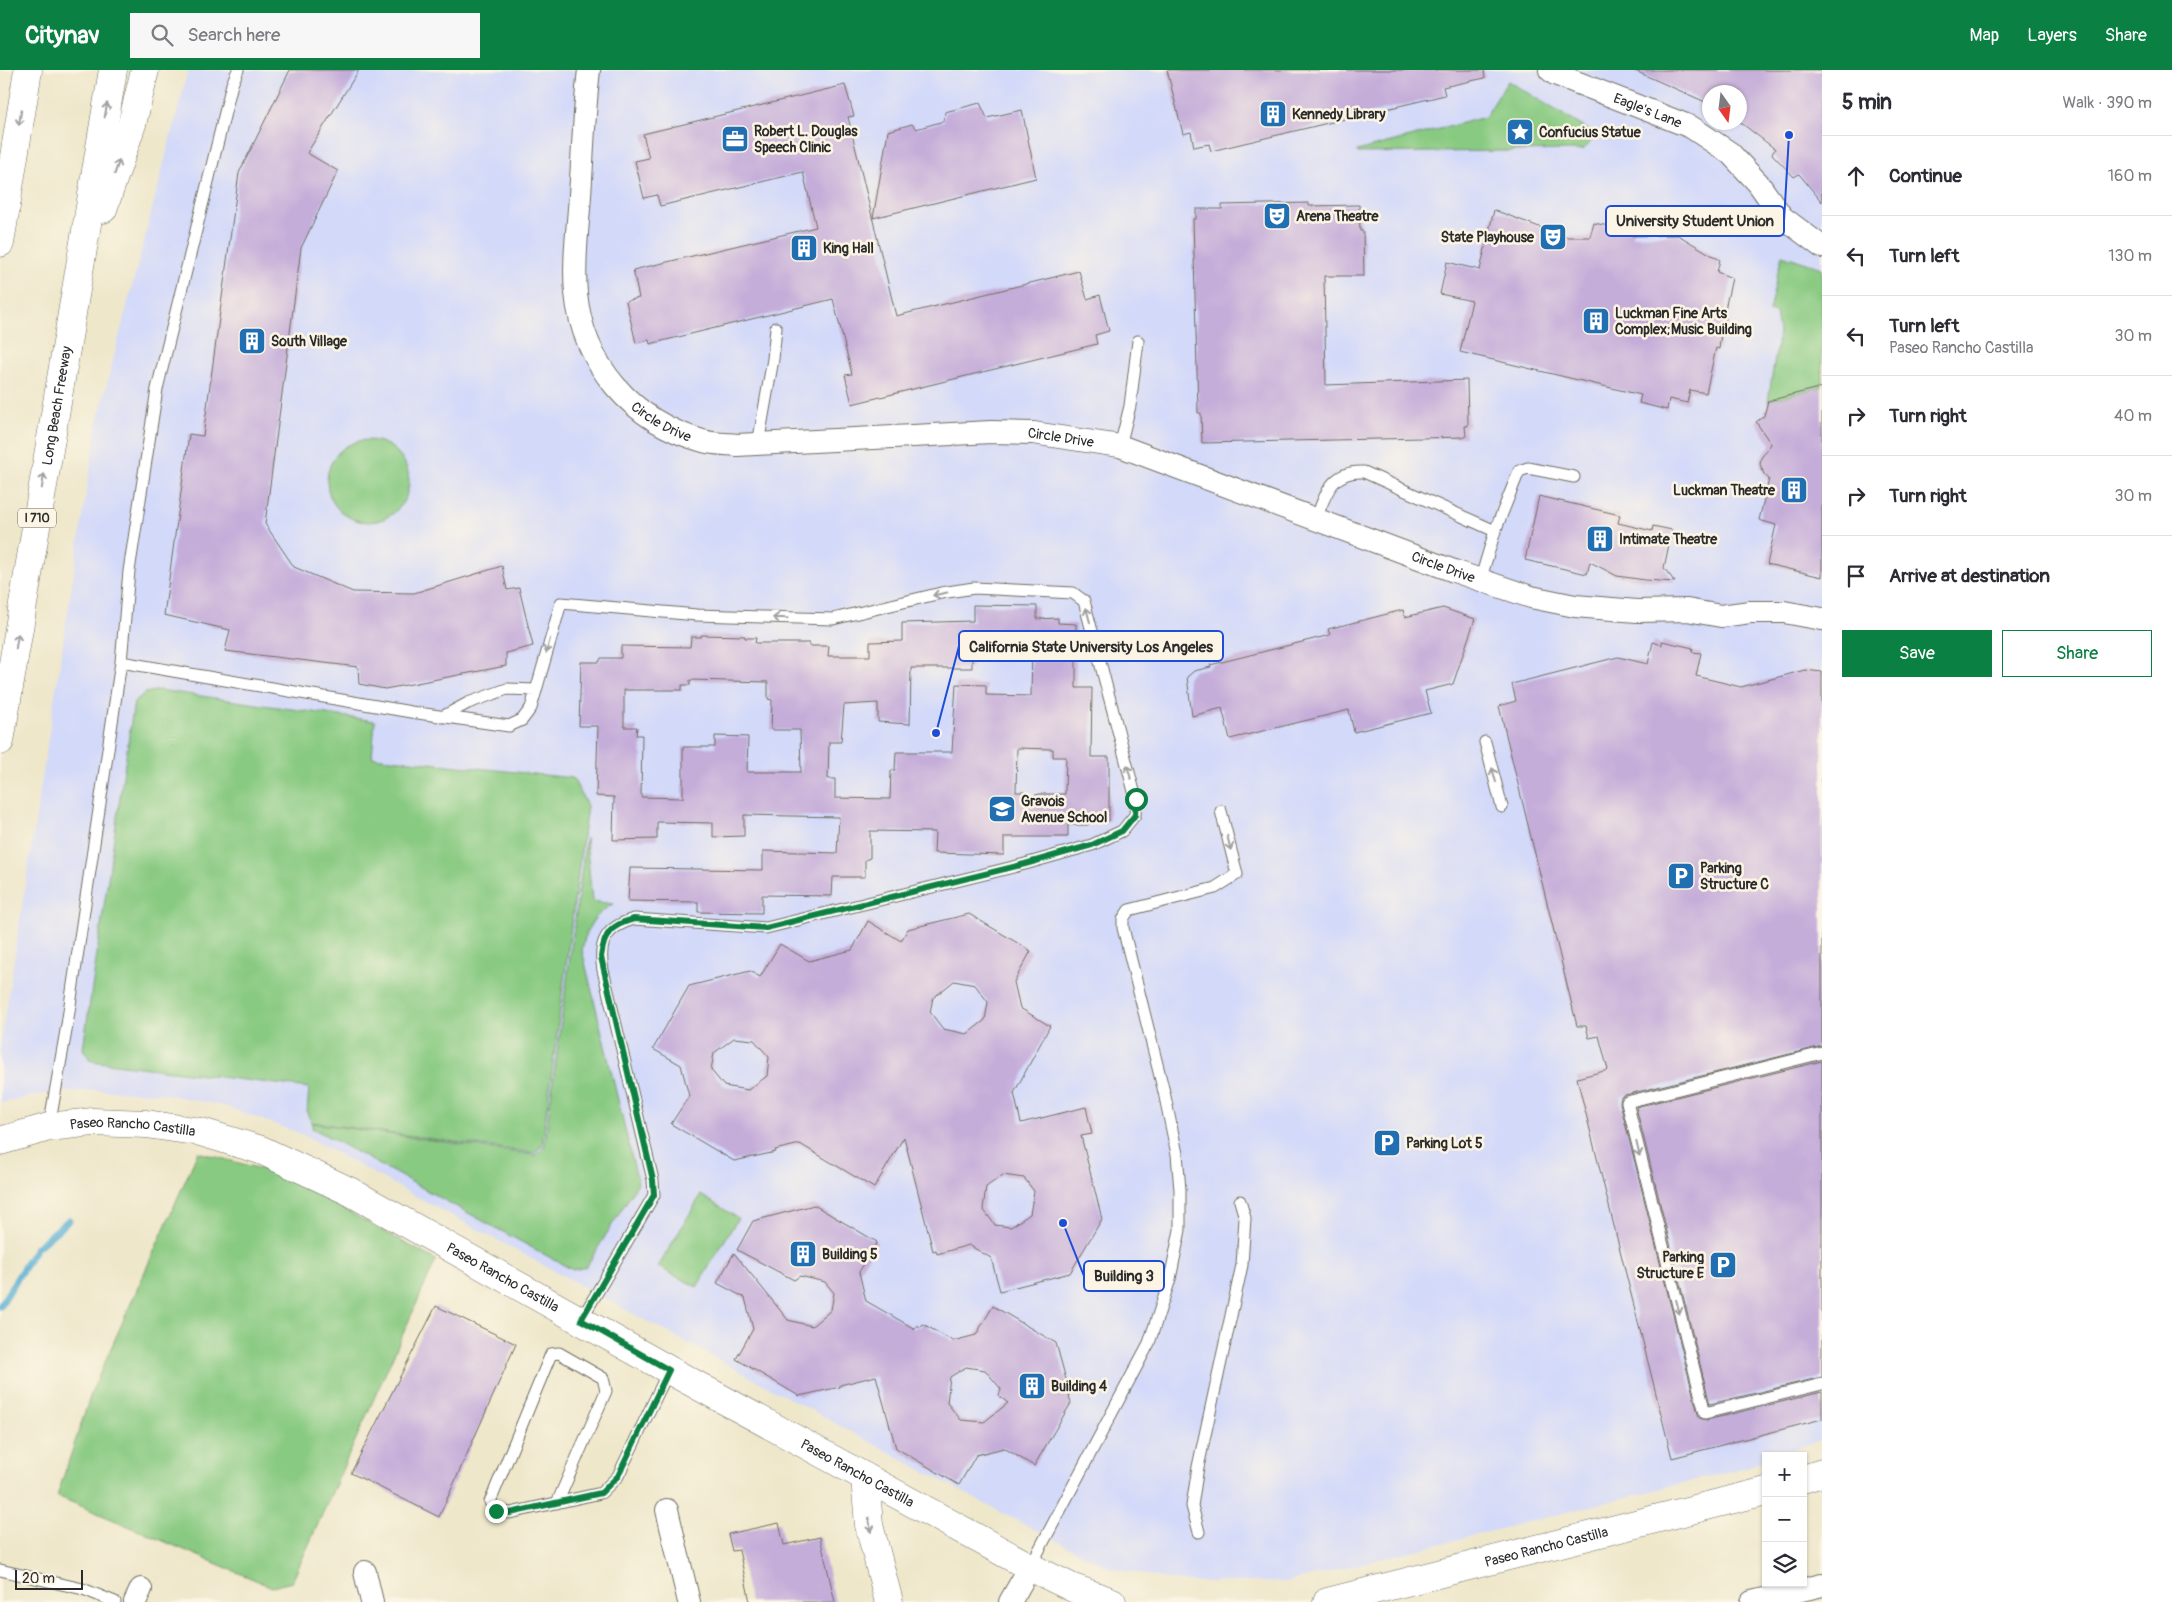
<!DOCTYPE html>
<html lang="en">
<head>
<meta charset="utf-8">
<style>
	body { margin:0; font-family:Pangolin,sans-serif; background:#f7f7f7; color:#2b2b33 }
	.controls { position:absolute; right:15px; bottom:15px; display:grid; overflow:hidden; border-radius:0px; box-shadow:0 1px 4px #0004 }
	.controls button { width:45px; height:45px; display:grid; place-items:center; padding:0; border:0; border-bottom:1px solid #e1e1e2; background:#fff; color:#2b2b33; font:25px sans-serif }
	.compass { position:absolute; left:1702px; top:15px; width:45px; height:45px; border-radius:50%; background:#fff; box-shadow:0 1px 4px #0004; rotate:166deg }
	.scale { position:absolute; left:15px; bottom:12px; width:68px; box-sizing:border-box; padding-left:5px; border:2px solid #2b2b2b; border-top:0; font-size:14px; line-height:18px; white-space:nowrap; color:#2b2b2b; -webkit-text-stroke:4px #fcf5e5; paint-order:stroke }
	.stop { position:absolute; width:15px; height:15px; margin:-11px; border:4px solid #0b8043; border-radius:50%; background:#fff }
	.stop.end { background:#0b8043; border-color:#fff; box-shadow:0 1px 5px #0008 }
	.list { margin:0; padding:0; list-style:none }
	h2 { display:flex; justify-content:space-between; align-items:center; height:65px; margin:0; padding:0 20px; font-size:21px }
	h2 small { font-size:16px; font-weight:400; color:#7c7c81 }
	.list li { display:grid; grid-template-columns:32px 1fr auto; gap:15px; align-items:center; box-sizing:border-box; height:80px; padding:0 20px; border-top:1px solid #e1e1e2 }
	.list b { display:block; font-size:19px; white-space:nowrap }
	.list p { margin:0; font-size:16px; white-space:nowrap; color:#7c7c81 }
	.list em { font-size:16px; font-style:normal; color:#7c7c81 }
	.actions { display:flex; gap:10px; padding:15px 20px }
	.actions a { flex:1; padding:11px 0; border:1px solid #0b8043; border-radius:0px; text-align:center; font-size:18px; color:#0b8043 }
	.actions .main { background:#0b8043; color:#fff }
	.icon { flex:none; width:28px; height:28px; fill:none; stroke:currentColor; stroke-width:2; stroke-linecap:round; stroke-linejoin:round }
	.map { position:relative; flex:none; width:1822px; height:1532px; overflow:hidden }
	header { display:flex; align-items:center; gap:30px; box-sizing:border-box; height:70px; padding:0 25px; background:#0b8043; color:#fff }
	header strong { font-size:24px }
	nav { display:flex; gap:28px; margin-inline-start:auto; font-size:18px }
	.search { width:350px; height:45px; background:#f7f7f7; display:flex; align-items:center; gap:12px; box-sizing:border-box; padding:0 18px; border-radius:0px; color:#7c7c81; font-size:19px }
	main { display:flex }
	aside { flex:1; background:#fff }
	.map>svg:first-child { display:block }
</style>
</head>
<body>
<header>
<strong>Citynav</strong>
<div class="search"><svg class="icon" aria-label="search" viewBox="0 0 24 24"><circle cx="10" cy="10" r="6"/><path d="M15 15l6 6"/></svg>Search here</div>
<nav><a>Map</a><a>Layers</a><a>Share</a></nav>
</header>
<main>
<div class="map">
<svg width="1822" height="1532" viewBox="0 0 1822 1532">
	<rect width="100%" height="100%" fill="#fcf5e5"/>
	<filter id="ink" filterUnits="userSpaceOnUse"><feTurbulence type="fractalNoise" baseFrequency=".02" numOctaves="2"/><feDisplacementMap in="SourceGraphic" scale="10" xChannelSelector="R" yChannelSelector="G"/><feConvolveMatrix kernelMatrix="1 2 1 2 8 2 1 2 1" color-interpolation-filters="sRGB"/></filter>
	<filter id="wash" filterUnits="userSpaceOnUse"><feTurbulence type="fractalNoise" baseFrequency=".0096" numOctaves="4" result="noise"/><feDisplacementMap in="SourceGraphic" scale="20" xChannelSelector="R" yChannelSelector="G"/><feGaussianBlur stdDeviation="1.12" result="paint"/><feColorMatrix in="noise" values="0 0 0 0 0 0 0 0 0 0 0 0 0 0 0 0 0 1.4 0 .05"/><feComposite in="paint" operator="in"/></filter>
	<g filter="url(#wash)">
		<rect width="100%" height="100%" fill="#eee7ca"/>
		<path fill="#d3d9f9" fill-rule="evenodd" d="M188,0H1822V1369L1777,1386H1766V1390L1740,1399L1288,1512H1181L1107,1497L983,1433L299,1063L224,1036L165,1024L96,1020L49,1023L0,1033V978L98,348ZM1710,22H1740V52H1710Z"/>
		<path fill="#89ca82" stroke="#5a7a56" d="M1508,11L1590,61L1593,69L1583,80L1358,83L1357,81L1485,47Z
			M1782,185L1822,198V317L1768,331L1779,263L1776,243L1769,241Z
			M327 411a41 41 0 1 1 82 0a41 41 0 1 1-82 0Z
			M159,620L375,651L372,687L573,708L587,736L542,1076L534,1083L311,1052L307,1043L309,1018L91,991L83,979L134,632L145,623Z
			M586,768L592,831L613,834C593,845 586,859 582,880L638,1113L586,1197L573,1200L312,1058V1053L535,1085L544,1078Z
			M198,1082L280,1104L436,1190L292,1512L272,1517L57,1426L92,1321Z
			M701,1125L738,1148L697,1217L658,1197Z"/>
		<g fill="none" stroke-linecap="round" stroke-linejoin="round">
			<path stroke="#56aed3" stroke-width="7" d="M0,1236L36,1178L69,1150"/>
		</g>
		<g id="blocks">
			<path fill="#c5add9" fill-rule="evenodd" d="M290,0H359L307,83L338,101L301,178L265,454L294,497L353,522L414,523L502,496L507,520L519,518L533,576L506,583V596L385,619L359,614L358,597L225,581L230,560L164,545L189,364L203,366L239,103Z
				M1167,0H1484L1485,8L1443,17L1445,25L1211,81L1209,74L1194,77L1191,62L1183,64Z
				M1633,0H1822V132L1799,104L1794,107L1772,84L1775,79L1740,52V22H1710V34Z
				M845,15L854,46L848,47L896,246L1079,201L1087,229L1100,225L1109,261L1095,265L1097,274L852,334L845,305L852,304L833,229L650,274L649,270L636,273L626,231L639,228L633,200L816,157L803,102L660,136L657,125L644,128L635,91L649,88L643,64Z
				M980,33L987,48L1022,40L1036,108L873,148L888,61L912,54L916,59L944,51L945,42Z
				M1309,133V136L1359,135L1360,161H1363L1364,206H1324L1326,315L1467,310L1468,356H1465L1466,367L1202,373L1201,343H1198L1197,300L1193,149H1196V139H1222V135Z
				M1494,140L1566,167H1590L1594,153L1633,161L1632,166L1678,165L1720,190L1717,202L1732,208L1723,248H1726L1721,263L1719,279L1716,278L1706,323L1690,320L1687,333L1669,329L1667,340L1639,333L1641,325L1460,282L1472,231L1440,224L1447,192L1480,200Z
				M1822,317V507L1767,494L1776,455L1759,450L1769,409L1764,404L1760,394L1761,388L1771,374L1756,352L1764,346L1768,331Z
				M1539,426L1620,445L1618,453L1652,461L1653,456L1672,460L1664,498L1675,512L1645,510L1617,506L1590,492L1587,504L1525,490Z
				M973,535L1037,536V549L1058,548V553L1076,554V618H1092L1091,687H1109V751H1088V755H1068V767H1004V785L934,783L935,762L870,761V788L865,790V807H833L832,826L762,825V843L698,842V832L628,831L630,798L763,800V781L837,783L839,747L744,745V766L713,767V753L657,752V769L613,770L614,727L596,726L598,656H579L581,592H599L601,588H621V576L690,577L691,567H701V565L745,566V568H756L755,573H809V576H829L828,586H870V572L902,571V553L973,551ZM972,579L1032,580L1031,626L986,625V615L956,614L952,682H896L895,700L891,701L890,729L835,728V709H828L829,672H841L844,635L878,633V652L910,654L911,598H972ZM690,610L768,612V629L772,630L771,660H800L801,702H747L748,667L715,666V677H683V728L641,727L642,665H636L637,657H624V620H682V615H690ZM1017,678L1053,679V687H1066L1065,724H1040L1025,728V722H1016Z
				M1443,538L1475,549L1453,614L1425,621L1431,643L1354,662L1349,640L1230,669L1222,638L1192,646L1187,607L1194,601L1211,597L1210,595L1330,565L1328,559L1403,540L1405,547Z
				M1662,571L1693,578L1692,582L1701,583L1696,606L1741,617L1805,600L1822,602V976L1625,1025L1621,1027L1620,1033L1699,1348L1707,1350L1822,1322V1349L1672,1388L1577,1008L1608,1000L1599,966L1589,968L1586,956H1577L1499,636L1516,631L1512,614L1618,587L1648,594L1653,572L1662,575Z
				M969,844L1031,881L1014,912L1020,938L1050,956L1014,1023L1021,1053L1086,1037L1092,1064L1081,1066L1102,1149L1070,1203L1000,1221L991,1188L969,1175L937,1184L936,1180L933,1181L904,1067L874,1118L800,1074L775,1080L776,1082L734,1091L671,1054L689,1026L681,995L653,979L689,916L750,901L760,907L780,874L809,891L852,880L868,851L901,871L908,859ZM954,911L975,915L988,932L985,950L967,964L943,959L930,942L933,928ZM734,968L754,970L769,987L767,1006L748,1020L724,1016L711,1000L714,983ZM1003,1105L1024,1108L1034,1121L1030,1144L1011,1157L995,1155L983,1139L986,1117Z
				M1822,991V1307L1710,1334L1636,1037Z
				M814,1135L877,1172L859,1202L866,1231L915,1259L917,1255L920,1257L923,1254L953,1271L976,1265L993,1236L1056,1273L1067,1313L1066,1314L1071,1333L1034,1396L1004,1378L976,1385L959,1415L896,1378L876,1306L840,1315V1317L799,1326L736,1289L753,1259L745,1228L717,1213L734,1183L788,1250L812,1256L831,1240L834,1223L825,1212L800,1206L794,1210L737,1180L753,1151ZM966,1297L985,1300L1001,1319L999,1326L1008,1333L984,1352L961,1350L947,1333L950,1307Z
				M436,1236L516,1274L439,1447L351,1403Z
				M779,1453L784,1475L820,1467L835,1532H750L739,1480L732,1481L728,1464Z"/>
		</g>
	</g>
	<g filter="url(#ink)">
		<use href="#blocks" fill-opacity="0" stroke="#6f6d63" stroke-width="1"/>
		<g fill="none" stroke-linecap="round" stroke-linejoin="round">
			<g stroke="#6f6d63" stroke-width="13">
				<path id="lane" d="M758,374L773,289L776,258
					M1120,376L1130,336L1138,271
					M1316,449C1326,423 1332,400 1364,402L1495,461
					M1480,511L1495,461L1519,401L1528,398L1574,407
					M121,592L411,642L509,656L522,650L531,638L561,533L697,545L833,549L941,523L974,518L1073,523L1084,531L1136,729L1135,745L1122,761L1092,775L1025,794L766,858L634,849C606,857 598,872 603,900L653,1110L654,1125L581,1250
					M442,647L468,633L507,619L536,620
					M1485,672L1502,737
					M1822,983L1627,1032L1705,1343L1822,1314
					M49,1057L67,955L121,592L129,501L157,319L232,14L238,0
					M557,1433L606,1321L603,1308L559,1283L551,1284L490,1432L496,1441L510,1443L601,1423L618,1406L669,1300
					M1199,1462L1192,1436L1198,1397L1242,1195L1245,1148L1240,1131
					M1030,1497L1149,1273L1170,1209L1180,1160V1120L1177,1084L1164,1022L1123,858V849L1129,840L1215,818L1237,804L1221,741
					M0,1500L83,1519L115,1532"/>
			</g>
			<g stroke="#6f6d63" stroke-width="24">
				<g id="street">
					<path id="s1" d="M589,0C584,41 583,83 580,125C578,157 573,191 576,223C583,295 633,352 703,371C713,374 726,374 737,375L991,362L1033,363L1120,376L1454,501L1531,527L1575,536L1637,541L1687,540L1721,546L1750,542H1784L1822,549"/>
					<path id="s2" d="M1550,0L1555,4L1691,57L1730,83L1758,113L1782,147L1822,177"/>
					<path d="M667,1440L689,1532"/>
					<path d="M365,1502L372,1532"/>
					<path d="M135,1532L141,1519"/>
					<path d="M1010,1532L1030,1497"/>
					<path d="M1752,1532L1822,1515"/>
				</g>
			</g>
			<g stroke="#6f6d63" stroke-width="29">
				<g id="secondary">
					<path id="s3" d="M0,1071L49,1057L93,1052L146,1054L201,1062L261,1080L349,1121L669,1300L1030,1497L1073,1518L1112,1532"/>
					<path d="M865,1407L869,1455L889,1532"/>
					<path d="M1803,1409L1822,1403"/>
					<path id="s4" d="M1327,1532L1766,1421"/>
				</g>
			</g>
			<g stroke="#6f6d63" stroke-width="29">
				<g id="highway">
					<path d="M103,139L132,54L145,0"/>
					<path d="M0,173L28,0"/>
					<path id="s5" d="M0,671L113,0"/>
				</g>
			</g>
			<use href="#lane" stroke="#fff" stroke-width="11"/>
			<use href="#street" stroke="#fff" stroke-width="22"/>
			<use href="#secondary" stroke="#fff" stroke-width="28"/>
			<use href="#highway" stroke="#fff" stroke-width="28"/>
		</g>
		<defs><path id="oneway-shaft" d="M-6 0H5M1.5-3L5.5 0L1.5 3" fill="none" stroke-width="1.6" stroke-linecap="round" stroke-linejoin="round" transform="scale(1.25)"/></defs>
		<g stroke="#a0a0a0">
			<use href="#oneway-shaft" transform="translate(106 40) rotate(-80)"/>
			<use href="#oneway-shaft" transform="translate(20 48) rotate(99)"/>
			<use href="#oneway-shaft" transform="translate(117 97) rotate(-71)"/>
			<use href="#oneway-shaft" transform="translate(43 411) rotate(-81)"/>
			<use href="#oneway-shaft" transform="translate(940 524) rotate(168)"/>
			<use href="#oneway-shaft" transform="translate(1088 545) rotate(-105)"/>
			<use href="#oneway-shaft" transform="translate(780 548) rotate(-178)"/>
			<use href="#oneway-shaft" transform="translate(17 571) rotate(-81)"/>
			<use href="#oneway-shaft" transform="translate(548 576) rotate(106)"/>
			<use href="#oneway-shaft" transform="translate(1129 702) rotate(-105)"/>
			<use href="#oneway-shaft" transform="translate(1494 705) rotate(-105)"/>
			<use href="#oneway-shaft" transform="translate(1229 773) rotate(76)"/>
			<use href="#oneway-shaft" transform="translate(1638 1079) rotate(77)"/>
			<use href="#oneway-shaft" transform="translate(1678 1237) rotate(75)"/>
			<use href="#oneway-shaft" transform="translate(870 1455) rotate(81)"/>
		</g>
	</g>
	<g fill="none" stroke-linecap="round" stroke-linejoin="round" filter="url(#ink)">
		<path stroke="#0b8043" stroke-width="6" d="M496,1441L510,1443L601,1423L618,1406L669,1300L581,1250L654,1125L653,1110L601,887C604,863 611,855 634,849L766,858L1025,794L1092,775L1122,761L1135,745L1136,729"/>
	</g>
	<defs>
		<g id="building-square" transform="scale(1.4375)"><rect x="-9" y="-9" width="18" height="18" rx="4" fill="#1f6fb2" stroke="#fcf5e5"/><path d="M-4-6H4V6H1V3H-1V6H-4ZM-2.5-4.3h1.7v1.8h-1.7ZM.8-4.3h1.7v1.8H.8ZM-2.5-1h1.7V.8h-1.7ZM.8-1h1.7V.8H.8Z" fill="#fff"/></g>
		<g id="sight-square" transform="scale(1.4375)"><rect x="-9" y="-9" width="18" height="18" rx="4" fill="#1f6fb2" stroke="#fcf5e5"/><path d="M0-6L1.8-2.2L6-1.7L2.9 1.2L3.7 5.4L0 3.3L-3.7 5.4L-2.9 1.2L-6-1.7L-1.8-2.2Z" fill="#fff"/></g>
		<g id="office-square" transform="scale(1.4375)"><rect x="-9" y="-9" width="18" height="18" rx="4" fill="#1f6fb2" stroke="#fcf5e5"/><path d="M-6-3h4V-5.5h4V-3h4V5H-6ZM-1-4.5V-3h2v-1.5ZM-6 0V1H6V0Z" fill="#fff"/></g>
		<g id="theatre-square" transform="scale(1.4375)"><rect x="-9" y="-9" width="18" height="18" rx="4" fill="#1f6fb2" stroke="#fcf5e5"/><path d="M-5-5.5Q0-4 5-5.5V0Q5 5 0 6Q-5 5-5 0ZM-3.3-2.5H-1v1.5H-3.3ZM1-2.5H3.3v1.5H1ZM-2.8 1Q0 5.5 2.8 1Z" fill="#fff"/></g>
		<g id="school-square" transform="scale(1.4375)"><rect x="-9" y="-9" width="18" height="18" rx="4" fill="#1f6fb2" stroke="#fcf5e5"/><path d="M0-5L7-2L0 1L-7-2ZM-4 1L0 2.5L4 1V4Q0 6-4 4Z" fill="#fff"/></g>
		<g id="parking-square" transform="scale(1.4375)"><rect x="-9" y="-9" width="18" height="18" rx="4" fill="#1f6fb2" stroke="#fcf5e5"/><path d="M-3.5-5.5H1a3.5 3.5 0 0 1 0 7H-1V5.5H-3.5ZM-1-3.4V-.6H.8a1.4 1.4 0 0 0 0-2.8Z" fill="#fff"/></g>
	</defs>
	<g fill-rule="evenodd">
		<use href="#building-square" x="1273" y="44"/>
		<use href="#sight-square" x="1520" y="62"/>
		<use href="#office-square" x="735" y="69"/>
		<use href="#theatre-square" x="1277" y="146"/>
		<use href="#theatre-square" x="1553" y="167"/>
		<use href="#building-square" x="804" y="178"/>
		<use href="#building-square" x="1596" y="251"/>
		<use href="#building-square" x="252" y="271"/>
		<use href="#building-square" x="1794" y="420"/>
		<use href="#building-square" x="1600" y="469"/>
		<use href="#school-square" x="1002" y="739"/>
		<use href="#parking-square" x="1681" y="806"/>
		<use href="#parking-square" x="1387" y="1073"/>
		<use href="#building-square" x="803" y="1184"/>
		<use href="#parking-square" x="1723" y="1195"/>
		<use href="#building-square" x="1032" y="1316"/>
	</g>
	<g text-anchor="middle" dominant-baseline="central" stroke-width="5" stroke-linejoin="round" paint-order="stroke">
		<rect fill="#fcf5e5" stroke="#6a6863" stroke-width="1" x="18" y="438.5" width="38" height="19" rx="4"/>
		<g font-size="12" font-weight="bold" fill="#2b2b2b">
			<text x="37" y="448">I 710</text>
		</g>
		<g font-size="14" fill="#2b2b2b" stroke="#fcf5e5">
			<text stroke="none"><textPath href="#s2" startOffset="106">Eagle's Lane</textPath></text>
			<text stroke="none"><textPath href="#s5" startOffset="340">Long Beach Freeway</textPath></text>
			<text stroke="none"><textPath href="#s1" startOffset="385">Circle Drive</textPath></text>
			<text stroke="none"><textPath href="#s1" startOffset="790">Circle Drive</textPath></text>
			<text stroke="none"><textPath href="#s1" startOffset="1195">Circle Drive</textPath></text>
			<text stroke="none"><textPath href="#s3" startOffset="135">Paseo Rancho Castilla</textPath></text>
			<text stroke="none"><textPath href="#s3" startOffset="540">Paseo Rancho Castilla</textPath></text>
			<text stroke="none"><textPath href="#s3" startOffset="945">Paseo Rancho Castilla</textPath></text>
			<text stroke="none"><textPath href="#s4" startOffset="226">Paseo Rancho Castilla</textPath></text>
		</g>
		<g font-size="14" font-weight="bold" fill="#2b2b2b" stroke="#fcf5e5" text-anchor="start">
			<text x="1292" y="44">Kennedy Library</text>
			<text x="754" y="61">Robert L. Douglas<tspan x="754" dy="16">Speech Clinic</tspan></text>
			<text x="1539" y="62">Confucius Statue</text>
			<text x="1296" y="146">Arena Theatre</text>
			<text x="1534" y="167" text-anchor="end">State Playhouse</text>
			<text x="823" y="178">King Hall</text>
			<text x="1615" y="243">Luckman Fine Arts<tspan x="1615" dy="16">Complex;Music Building</tspan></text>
			<text x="271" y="271">South Village</text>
			<text x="1775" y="420" text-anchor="end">Luckman Theatre</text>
			<text x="1619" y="469">Intimate Theatre</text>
			<text x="1021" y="731">Gravois<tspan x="1021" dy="16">Avenue School</tspan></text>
			<text x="1700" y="798">Parking<tspan x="1700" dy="16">Structure C</tspan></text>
			<text x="1406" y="1073">Parking Lot 5</text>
			<text x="822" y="1184">Building 5</text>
			<text x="1704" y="1187" text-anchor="end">Parking<tspan x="1704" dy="16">Structure E</tspan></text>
			<text x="1051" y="1316">Building 4</text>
		</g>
	</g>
	<path fill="none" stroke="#1d4ed8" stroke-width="2" d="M1789 65L1784 151M936 663L959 576M1063 1153L1084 1206"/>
	<g fill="#1d4ed8" stroke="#fcf5e5" stroke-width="2">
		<circle cx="1789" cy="65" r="5"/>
		<circle cx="936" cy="663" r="5"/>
		<circle cx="1063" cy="1153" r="5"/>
	</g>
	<g fill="#fcf5e5" stroke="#1d4ed8" stroke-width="2">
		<rect x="1606" y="136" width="178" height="30" rx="5"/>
		<rect x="959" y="561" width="264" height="30" rx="5"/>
		<rect x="1084" y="1191" width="80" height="30" rx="5"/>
	</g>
	<g font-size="15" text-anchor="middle" font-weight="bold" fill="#2b2b2b">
		<text x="1695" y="156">University Student Union</text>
		<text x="1091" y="582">California State University Los Angeles</text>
		<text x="1124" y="1211">Building 3</text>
	</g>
</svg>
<div class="controls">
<button>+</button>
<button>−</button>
<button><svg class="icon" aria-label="layers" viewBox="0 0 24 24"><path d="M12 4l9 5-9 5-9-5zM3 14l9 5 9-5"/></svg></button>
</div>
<svg class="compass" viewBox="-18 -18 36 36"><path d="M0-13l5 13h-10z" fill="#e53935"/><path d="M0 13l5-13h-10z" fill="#7c7c81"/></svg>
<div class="scale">20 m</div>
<div class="stop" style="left:1136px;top:729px"></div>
<div class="stop end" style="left:496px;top:1441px"></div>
</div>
<aside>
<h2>5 min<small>Walk · 390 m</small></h2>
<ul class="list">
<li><svg class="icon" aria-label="ahead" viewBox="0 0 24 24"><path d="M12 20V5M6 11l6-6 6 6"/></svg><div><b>Continue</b></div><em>160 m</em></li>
<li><svg class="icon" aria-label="left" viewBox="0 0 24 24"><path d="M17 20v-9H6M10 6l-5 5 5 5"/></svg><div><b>Turn left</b></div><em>130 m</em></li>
<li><svg class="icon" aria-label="left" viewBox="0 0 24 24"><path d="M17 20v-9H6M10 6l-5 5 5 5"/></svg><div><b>Turn left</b><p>Paseo Rancho Castilla</p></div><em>30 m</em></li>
<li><svg class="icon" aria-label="right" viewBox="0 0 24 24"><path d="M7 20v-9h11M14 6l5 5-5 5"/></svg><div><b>Turn right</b></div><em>40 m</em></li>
<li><svg class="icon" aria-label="right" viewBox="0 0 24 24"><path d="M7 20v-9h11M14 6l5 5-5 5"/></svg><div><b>Turn right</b></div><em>30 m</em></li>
<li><svg class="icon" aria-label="arrive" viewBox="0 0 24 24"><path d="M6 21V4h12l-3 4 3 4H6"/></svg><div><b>Arrive at destination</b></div></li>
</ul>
<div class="actions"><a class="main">Save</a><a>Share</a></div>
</aside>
</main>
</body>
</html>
